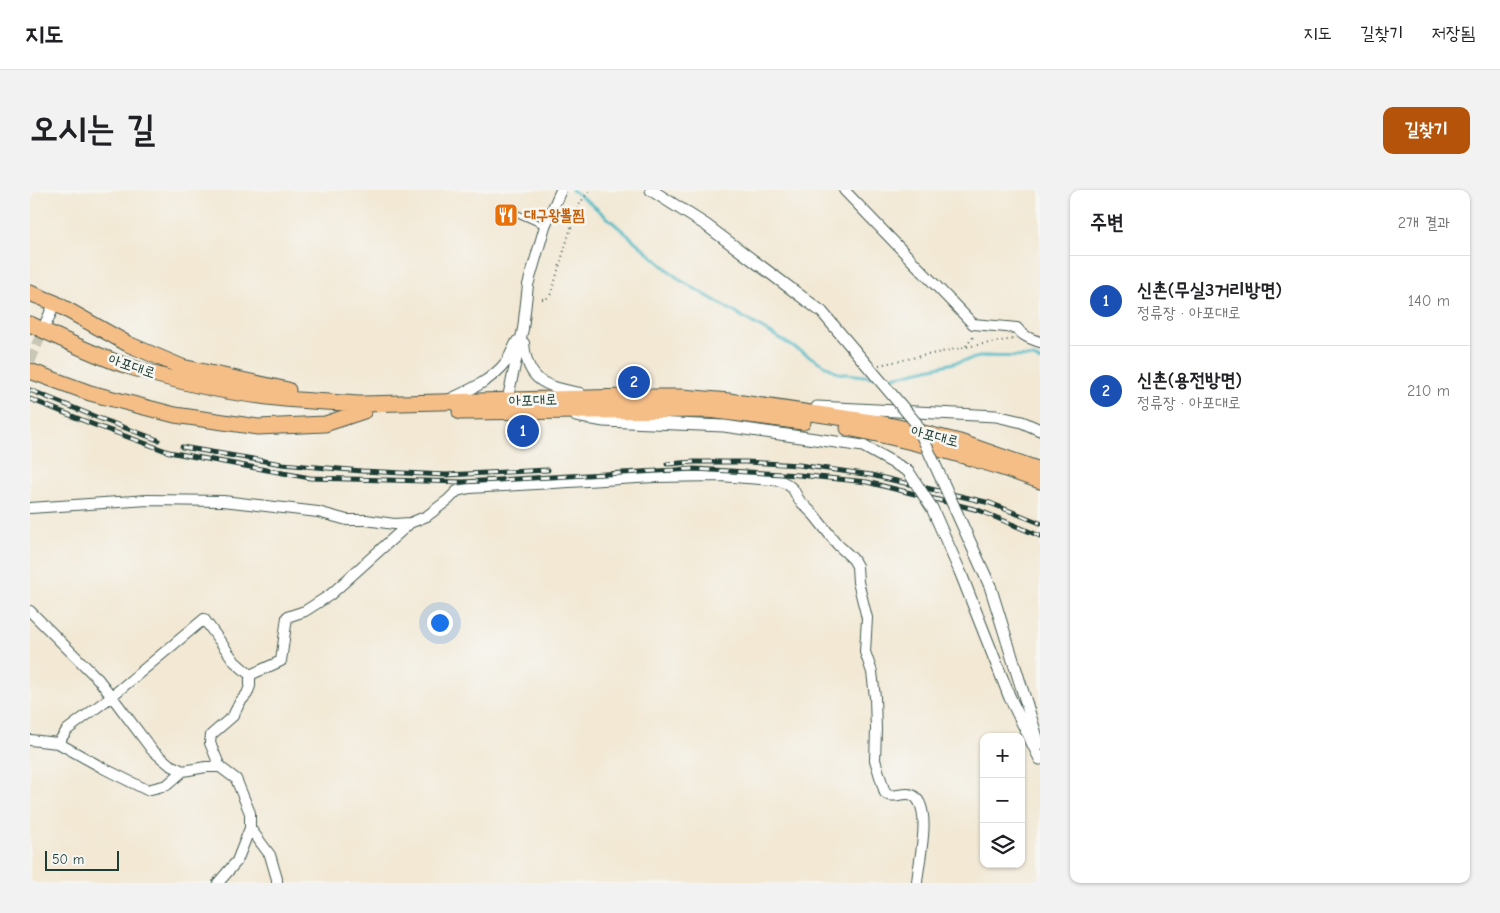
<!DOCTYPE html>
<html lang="ko">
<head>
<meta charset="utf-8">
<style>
	body { margin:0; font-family:"Comic Neue","Poor Story",sans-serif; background:#f2f2f2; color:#202124 }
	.controls { position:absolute; right:15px; bottom:15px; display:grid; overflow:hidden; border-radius:10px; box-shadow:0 1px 4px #0004 }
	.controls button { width:45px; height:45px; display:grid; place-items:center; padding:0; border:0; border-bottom:1px solid #e0e0e0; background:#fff; color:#202124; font:25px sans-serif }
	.scale { position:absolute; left:15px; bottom:12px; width:74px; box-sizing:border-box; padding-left:5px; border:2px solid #1f3d34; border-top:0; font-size:14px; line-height:18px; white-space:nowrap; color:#1f3d34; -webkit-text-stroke:4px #f6f6f2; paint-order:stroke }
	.you { position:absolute; left:409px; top:432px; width:18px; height:18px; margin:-12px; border:4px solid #fff; border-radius:50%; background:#1a73e8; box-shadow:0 0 0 8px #1a73e833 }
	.badge { display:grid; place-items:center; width:32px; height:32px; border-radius:50%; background:#b45309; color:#fff; font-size:16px; font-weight:700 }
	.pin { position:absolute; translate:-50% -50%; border:2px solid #fff; box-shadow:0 1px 5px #0006 }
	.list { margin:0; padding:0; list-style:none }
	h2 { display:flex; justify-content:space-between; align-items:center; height:65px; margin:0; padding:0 20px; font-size:21px }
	h2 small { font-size:16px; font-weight:400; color:#757577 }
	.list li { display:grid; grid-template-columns:32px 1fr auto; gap:15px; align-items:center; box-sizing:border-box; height:90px; padding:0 20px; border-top:1px solid #e0e0e0 }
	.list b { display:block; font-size:19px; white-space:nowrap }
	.list p { margin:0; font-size:16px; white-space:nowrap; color:#757577 }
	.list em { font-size:16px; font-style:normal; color:#757577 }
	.icon { flex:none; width:28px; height:28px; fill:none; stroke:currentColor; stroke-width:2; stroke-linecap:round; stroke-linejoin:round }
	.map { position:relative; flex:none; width:1010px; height:693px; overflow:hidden; border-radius:10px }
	header { display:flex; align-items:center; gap:30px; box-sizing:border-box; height:70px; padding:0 25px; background:#fff; border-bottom:1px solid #e0e0e0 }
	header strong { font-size:24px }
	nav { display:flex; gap:28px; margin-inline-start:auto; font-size:18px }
	.intro { display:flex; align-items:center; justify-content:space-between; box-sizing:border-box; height:120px; padding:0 30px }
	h1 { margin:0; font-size:35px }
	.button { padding:12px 22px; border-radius:10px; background:#b45309; color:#fff; font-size:18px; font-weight:700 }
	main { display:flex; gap:30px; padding:0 30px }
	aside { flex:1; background:#fff; border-radius:10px; box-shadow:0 1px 4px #0004 }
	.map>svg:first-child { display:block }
</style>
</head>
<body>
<header>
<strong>지도</strong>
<nav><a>지도</a><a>길찾기</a><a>저장됨</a></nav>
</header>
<div class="intro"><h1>오시는 길</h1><a class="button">길찾기</a></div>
<main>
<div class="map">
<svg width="1010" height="693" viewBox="0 0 1010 693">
	<rect width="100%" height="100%" fill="#f6f6f2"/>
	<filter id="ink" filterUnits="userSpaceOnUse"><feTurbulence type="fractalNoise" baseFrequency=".02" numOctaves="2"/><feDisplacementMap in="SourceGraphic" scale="10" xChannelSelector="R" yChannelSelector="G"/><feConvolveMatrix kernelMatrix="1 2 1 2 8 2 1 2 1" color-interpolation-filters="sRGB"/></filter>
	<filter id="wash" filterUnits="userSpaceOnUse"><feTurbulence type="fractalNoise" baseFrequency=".0096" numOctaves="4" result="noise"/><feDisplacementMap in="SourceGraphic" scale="20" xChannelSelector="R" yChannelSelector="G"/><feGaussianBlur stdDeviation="1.12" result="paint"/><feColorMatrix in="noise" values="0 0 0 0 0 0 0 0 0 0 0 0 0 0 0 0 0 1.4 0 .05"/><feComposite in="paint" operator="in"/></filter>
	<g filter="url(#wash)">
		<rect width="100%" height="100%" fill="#f2e8d4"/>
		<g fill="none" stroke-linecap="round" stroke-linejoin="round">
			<path stroke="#4ab8c4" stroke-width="3" d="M542,0L559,12L650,90L808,183L843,187
				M852,187L859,188L954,166L1004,167L1010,171"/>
		</g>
	</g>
	<g filter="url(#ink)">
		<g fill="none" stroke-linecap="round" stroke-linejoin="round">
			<path stroke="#c8c6b4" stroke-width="11" stroke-dasharray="11 5.5" stroke-linecap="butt" d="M0,171L16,133"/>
			<g stroke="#3f574c" stroke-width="7">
				<path id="service" d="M488,24L515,36"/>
			</g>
			<g stroke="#3f574c" stroke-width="12">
				<path id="minor" d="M814,0L943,134L987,138C992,146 1001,149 1010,152
					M494,153C497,192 515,196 550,203
					M420,209C440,200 462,190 476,172C480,166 483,158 487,151
					M476,216L493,139L498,95L515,36L531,0
					M0,318L118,310L193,311L288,322L317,330H336L364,334L380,333L397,326L418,310L427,301L440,298L624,287L690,286L744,290L751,291L757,294L763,299L769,310L784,325L807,354L823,369L827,376L828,392L837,428L835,462L842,482L845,507L846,540L845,570L855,603C863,610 876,600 884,606C903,620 888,673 887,693
					M0,421L68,489L86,512L122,560L140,575L153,581L176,577H190L206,589L220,623V638L207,671L188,693
					M0,550L28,553L73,578L117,600L137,595L153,581
					M28,553L37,540L82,506L174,429L205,472L220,485L251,471L257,427L275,421L300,405L380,333
					M190,577L180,553L181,545L203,526L210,512L217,504L220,496V485
					M220,638L240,665L247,689V693"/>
			</g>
			<g stroke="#3f574c" stroke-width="13">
				<path id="tertiary" d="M621,0L676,35L792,122
					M16,133L25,113
					M787,217L966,226L992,232L1010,240
					M546,226L574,231L694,236L813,253
					M931,384L980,508L1010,569
					M960,396L1009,554"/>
			</g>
			<g stroke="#3f574c" stroke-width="17">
				<path id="primary" d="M0,103L25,113L98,154L152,177L258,200
					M0,134C31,149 62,164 94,175C138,189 185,201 231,206C265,211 299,212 333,214L597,207H652L699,211L849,233L877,239L930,252L1010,280
					M0,181L60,203L145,225L228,237L295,234L334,221
					M430,222L679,220L773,232
					M818,238C884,251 947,268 1010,291"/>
			</g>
			<path stroke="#3f574c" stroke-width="2" stroke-dasharray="1 4" stroke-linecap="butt" d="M512,109H516L521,104L545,24L550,13L560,0
				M936,156L944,146V144
				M849,175L935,157L984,149"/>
			<use href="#service" stroke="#fff" stroke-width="5"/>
			<use href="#minor" stroke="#fff" stroke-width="10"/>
			<use href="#tertiary" stroke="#fff" stroke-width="11"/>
			<use href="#primary" stroke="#f6be87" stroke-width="15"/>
			<g stroke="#1f3d34" stroke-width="5">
				<path id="rail" d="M0,200L66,227L128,250
					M0,209L62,234L139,262L280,288L433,292L664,279L769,285L837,292L948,320L1010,346
					M152,257L252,274L332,281L416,285L518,280
					M637,274L664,272H716L769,275L841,285L960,313L1010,333"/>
			</g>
			<use href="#rail" stroke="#f6f6f2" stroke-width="3" stroke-dasharray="9" stroke-linecap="butt"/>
			<g stroke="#3f574c" stroke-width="13" stroke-linecap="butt">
				<path id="tertiary-bridge" d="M792,122L886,233L960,396
					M813,253L833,256L878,281L902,318L931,384"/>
			</g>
			<use href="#tertiary-bridge" stroke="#fff" stroke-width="11"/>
		</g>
	</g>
	<defs>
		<g id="restaurant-square" transform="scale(1.25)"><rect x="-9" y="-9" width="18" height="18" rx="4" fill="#e8710a" stroke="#f6f6f2"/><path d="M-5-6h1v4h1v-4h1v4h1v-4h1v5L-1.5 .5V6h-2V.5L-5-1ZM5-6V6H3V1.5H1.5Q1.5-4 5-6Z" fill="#fff"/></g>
	</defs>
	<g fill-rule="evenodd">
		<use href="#restaurant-square" x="476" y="25"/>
	</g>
	<g text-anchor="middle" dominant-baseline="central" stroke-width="5" stroke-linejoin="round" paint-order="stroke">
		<g font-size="15" font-weight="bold" fill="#c56008" stroke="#f6f6f2" text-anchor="start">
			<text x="494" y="25">대구왕뽈찜</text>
		</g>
		<g font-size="15" fill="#1f3d34" stroke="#f6f6f2">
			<text transform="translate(102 176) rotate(18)">아포대로</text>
			<text transform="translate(503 210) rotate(-2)">아포대로</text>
			<text transform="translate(905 246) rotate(14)">아포대로</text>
		</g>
	</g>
</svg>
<div class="controls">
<button>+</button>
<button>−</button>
<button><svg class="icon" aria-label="layers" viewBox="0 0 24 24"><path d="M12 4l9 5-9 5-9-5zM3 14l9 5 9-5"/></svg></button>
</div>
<div class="scale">50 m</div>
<div class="you"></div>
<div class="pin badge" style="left:493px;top:241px;background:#1a4fb4">1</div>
<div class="pin badge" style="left:604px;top:192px;background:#1a4fb4">2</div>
</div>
<aside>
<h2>주변<small>2개 결과</small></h2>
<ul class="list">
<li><span class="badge" style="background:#1a4fb4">1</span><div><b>신촌(무실3거리방면)</b><p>정류장 · 아포대로</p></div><em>140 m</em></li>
<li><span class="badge" style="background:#1a4fb4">2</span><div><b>신촌(용전방면)</b><p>정류장 · 아포대로</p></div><em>210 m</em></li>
</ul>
</aside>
</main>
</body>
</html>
